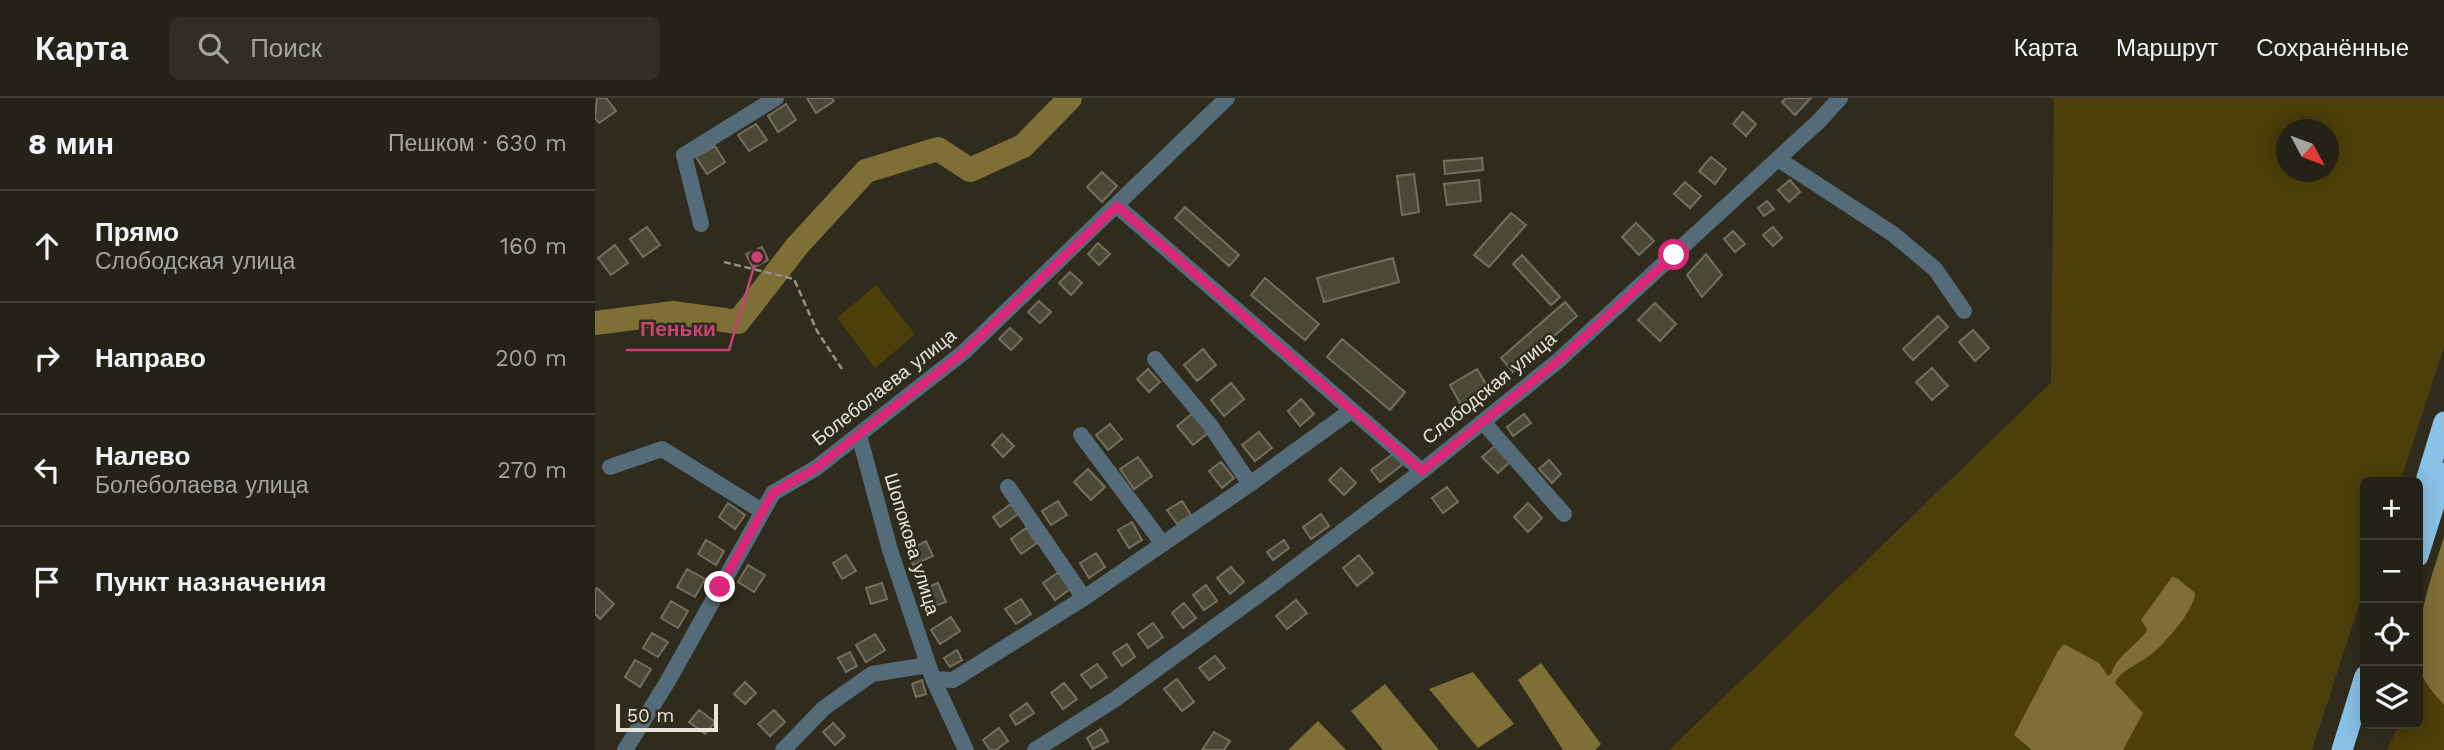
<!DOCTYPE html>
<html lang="ru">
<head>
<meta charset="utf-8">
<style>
	body { margin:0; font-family:"Work Sans",sans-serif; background:#302e23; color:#f1f3f6 }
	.controls { position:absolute; right:21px; bottom:21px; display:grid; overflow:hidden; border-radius:10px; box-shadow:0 4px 18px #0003 }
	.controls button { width:63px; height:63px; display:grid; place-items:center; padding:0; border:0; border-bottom:2px solid #413e35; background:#242116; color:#f1f3f6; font:35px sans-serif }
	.compass { position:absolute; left:1681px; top:21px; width:63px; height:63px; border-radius:50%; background:#242116; box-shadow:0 4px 18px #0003; rotate:131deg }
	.scale { position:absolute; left:21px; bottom:18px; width:102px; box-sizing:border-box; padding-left:7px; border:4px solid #e8e6dc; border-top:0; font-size:19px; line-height:24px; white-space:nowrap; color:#e8e6dc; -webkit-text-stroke:5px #302c1d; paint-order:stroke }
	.stop { position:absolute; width:21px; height:21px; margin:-16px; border:5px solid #db2777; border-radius:50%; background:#fff }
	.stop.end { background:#db2777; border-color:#fff; box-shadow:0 2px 7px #0008 }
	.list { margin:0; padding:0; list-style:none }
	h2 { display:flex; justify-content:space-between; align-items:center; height:91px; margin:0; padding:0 28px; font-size:30px }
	h2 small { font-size:23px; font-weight:400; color:#a3a3a1 }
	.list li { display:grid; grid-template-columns:46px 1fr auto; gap:21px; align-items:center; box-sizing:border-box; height:112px; padding:0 28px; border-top:2px solid #413e35 }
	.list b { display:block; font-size:26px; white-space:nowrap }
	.list p { margin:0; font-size:23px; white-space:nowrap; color:#a3a3a1 }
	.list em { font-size:23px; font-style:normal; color:#a3a3a1 }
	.icon { flex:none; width:38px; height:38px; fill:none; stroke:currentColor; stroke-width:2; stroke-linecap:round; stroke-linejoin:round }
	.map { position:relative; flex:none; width:1849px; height:652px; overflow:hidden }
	header { display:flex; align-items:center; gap:42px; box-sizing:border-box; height:98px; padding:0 35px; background:#242116; border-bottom:2px solid #413e35 }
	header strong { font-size:33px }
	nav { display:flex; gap:38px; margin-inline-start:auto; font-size:24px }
	.search { width:490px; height:63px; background:#302e23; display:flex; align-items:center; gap:18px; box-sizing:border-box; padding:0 24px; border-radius:10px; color:#a3a3a1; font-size:26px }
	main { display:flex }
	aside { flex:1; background:#242116 }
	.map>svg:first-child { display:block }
</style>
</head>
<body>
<header>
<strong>Карта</strong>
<div class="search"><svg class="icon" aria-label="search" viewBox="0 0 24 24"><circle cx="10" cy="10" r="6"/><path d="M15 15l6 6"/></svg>Поиск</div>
<nav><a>Карта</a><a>Маршрут</a><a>Сохранённые</a></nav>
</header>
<main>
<aside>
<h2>8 мин<small>Пешком · 630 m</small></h2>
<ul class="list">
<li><svg class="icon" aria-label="ahead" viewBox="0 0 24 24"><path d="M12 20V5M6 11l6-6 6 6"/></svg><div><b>Прямо</b><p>Слободская улица</p></div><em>160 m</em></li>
<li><svg class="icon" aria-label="right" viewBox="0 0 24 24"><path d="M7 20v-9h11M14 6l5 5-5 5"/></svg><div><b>Направо</b></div><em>200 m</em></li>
<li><svg class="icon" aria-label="left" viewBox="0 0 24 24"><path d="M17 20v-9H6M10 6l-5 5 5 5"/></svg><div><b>Налево</b><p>Болеболаева улица</p></div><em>270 m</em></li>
<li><svg class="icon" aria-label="arrive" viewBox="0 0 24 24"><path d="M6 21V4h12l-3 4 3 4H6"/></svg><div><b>Пункт назначения</b></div></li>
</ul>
</aside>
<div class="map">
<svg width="1849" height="652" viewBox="0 0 1849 652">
	<rect width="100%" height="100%" fill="#302c1d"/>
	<path fill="#4c3f09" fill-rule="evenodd" d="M1459,0H1849V249L1805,384H1770V489L1717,652H1074L1456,285ZM1692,32H1734V74H1692Z
		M281,187L320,236L280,270L242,220Z
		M1827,578L1849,607V652H1792L1804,626H1823V587Z"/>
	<path fill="#7e6f37" d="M1849,439V607C1842,598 1830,587 1827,576C1815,535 1837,478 1849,439Z
		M1577,479L1582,480L1600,495C1600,511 1571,544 1559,554C1547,565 1526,571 1520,585L1548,615L1528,652H1437L1419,637L1463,553L1469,546L1504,565L1513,578L1517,575C1518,562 1542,546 1551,534L1552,531L1546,522Z
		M946,565L1006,646L1000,652H968L923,582Z
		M878,574L919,626L883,650L834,591Z
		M790,586L844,652H788L756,613Z
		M723,623L751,652H694V651Z"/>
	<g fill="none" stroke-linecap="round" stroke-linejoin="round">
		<path stroke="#7e6f37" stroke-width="24" d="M0,225L78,215L143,224L203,147L271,73L343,51L375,72L428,48L475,0"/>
	</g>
	<path fill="#4c4838" stroke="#736e5d" stroke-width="2" d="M2,0H11L21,13L4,25L0,20Z
		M212,0H237L239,3L221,15Z
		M1191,0H1216L1200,17L1187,4Z
		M191,6L201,22L183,34L173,18Z
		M1148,14L1161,26L1151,38L1138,26Z
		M161,26L172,42L154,53L143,37Z
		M120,48L130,64L112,76L101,59Z
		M1116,59L1131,71L1120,86L1104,73Z
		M887,60L888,72L850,76L849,63Z
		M507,74L522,88L507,104L492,89Z
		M819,76L824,114L807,117L802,78Z
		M884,82L886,103L852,107L849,86Z
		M1195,82L1205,94L1194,104L1183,92Z
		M1090,84L1106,98L1095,110L1079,96Z
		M1172,103L1179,111L1169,118L1163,110Z
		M590,109L644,157L634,168L580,120Z
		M916,115L931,127L894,169L879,157Z
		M1041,125L1059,143L1044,157L1027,139Z
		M52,129L65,147L48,159L35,141Z
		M1178,129L1187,140L1178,148L1168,137Z
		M1138,133L1150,146L1140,154L1129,141Z
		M503,145L515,156L504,167L493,156Z
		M20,147L33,165L16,177L3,160Z
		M167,149L173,162L158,170L151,156Z
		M1111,156L1127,177L1107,199L1092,177Z
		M927,157L965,199L956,207L918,166Z
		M798,160L804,184L729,204L722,180Z
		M475,174L487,185L476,197L464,185Z
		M670,180L724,226L710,242L656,197Z
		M444,203L456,214L445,225L433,214Z
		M970,204L982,218L918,274L906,260Z
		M1060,205L1081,226L1065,243L1043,222Z
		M1343,218L1353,229L1318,262L1308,251Z
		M415,230L427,241L416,252L404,241Z
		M1378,232L1394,250L1380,263L1364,244Z
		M747,241L810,294L795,312L732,259Z
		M608,251L621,267L602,283L589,267Z
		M1337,270L1353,288L1337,302L1321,284Z
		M553,271L565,284L554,294L542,281Z
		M882,271L895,293L867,309L855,287Z
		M636,285L649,301L629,318L616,302Z
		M706,301L719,316L705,328L693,313Z
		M598,315L614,334L598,347L582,328Z
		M929,316L936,325L918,338L912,329Z
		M515,326L527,341L513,352L501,337Z
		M664,334L677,350L660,363L647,347Z
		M407,336L419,348L408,359L397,347Z
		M900,348L915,364L903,375L887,359Z
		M799,355L808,366L785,384L776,372Z
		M543,359L557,378L539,391L525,371Z
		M954,362L966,376L957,385L944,371Z
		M626,364L639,380L627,390L614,373Z
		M746,370L761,385L749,397L734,382Z
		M493,371L510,389L496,402L479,384Z
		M852,389L863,404L848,415L837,400Z
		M463,403L472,417L456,427L447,413Z
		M587,403L596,417L582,426L572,412Z
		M133,405L150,417L140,431L124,419Z
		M933,405L947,420L933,434L919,419Z
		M416,406L423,416L405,429L398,419Z
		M726,416L734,428L716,441L708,429Z
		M537,424L547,442L534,450L523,432Z
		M431,430L442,445L426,456L416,441Z
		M111,442L129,453L121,467L103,456Z
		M689,442L694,450L678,462L672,454Z
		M331,443L338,458L318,467L312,453Z
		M501,455L510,469L494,480L485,465Z
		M251,457L261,473L247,481L238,465Z
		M764,457L778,475L762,488L748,470Z
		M153,467L170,477L159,494L143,484Z
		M636,469L649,484L635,496L622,480Z
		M92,471L110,481L100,499L82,489Z
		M464,474L475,491L460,502L448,485Z
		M287,485L292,501L276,506L271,490Z
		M343,485L351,504L335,510L327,491Z
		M611,487L622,503L609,512L598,497Z
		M2,490L19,506L5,521L0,516V492Z
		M426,501L436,516L421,526L410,511Z
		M701,502L712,515L692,531L681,518Z
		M76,503L93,513L83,530L66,520Z
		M589,505L601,520L588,530L577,515Z
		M356,519L365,533L345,546L336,532Z
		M558,525L568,539L553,550L543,536Z
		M57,535L73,544L63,559L48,550Z
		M280,536L290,552L271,564L261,547Z
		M532,546L540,559L527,568L518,555Z
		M362,552L367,562L355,569L349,560Z
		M255,554L262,568L251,574L243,560Z
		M620,558L630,570L614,582L604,570Z
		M40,562L56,571L45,589L30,579Z
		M502,566L512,579L496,590L486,577Z
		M582,581L599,604L587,613L569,591Z
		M327,582L331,596L321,599L317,586Z
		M150,584L161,595L150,606L139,596Z
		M469,585L482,601L468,611L456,595Z
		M432,605L439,615L421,627L415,617Z
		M104,612L120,624L110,636L94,624Z
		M179,612L190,624L175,638L163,626Z
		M238,625L250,638L240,647L228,634Z
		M404,630L413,643L401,652H395L388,642Z
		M506,631L513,643L498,651L492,640Z
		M619,634L635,643L629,652H607Z"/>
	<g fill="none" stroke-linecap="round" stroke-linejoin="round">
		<path stroke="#959286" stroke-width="2.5" stroke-dasharray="7 3.5" stroke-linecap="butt" d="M129,164L199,181L222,233L247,271"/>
		<path stroke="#546b79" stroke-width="16" d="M1183,61L1298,136L1340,171L1369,213
			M522,108L827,373
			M106,126L89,57L181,0
			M560,261L615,327L655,386
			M888,324L969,416
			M264,337L295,452L338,581L371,652
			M486,337L568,446
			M15,369L67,351L167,413
			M413,389L489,500
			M338,581L358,582L489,500L655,386L757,312
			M30,652L73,583L178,395L221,370L369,254L632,0
			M188,652L229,610L277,576L333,567
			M440,652L519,602L669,493L827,373L964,262L1224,23L1245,0"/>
		<path stroke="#88c1e5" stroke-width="21" d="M1823,409L1849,324
			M1823,458L1849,375
			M1747,652L1770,578"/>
	</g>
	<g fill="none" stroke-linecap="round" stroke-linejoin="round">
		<path stroke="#db2777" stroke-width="9" d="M125,489L178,395L221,370L369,254L522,108L827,373L964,262L1079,157"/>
	</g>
	<g text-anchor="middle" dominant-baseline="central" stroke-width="5" stroke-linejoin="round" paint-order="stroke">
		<g font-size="19" fill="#e8e6dc" stroke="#302c1d">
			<text transform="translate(289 289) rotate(-38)">Болеболаева улица</text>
			<text transform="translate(894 290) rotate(-39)">Слободская улица</text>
			<text transform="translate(317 446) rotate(73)">Шопокова улица</text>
		</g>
	</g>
	<path fill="none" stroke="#ca4175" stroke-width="2.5" d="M162 159L134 252H31"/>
	<circle fill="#ca4175" stroke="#302c1d" stroke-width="2.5" cx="162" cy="159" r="7"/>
	<g font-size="21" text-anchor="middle" font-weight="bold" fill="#ca4175" stroke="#302c1d" stroke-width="5" stroke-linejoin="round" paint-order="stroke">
		<text x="83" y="238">Пеньки</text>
	</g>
</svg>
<div class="controls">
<button>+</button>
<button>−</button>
<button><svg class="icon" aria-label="locate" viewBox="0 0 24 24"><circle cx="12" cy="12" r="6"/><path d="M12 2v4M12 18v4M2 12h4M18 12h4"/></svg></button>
<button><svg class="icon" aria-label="layers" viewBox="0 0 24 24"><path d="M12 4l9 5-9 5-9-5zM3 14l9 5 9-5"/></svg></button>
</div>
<svg class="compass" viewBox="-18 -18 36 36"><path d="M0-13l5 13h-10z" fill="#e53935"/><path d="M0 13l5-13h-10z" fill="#a3a3a1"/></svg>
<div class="scale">50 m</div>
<div class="stop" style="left:1079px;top:157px"></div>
<div class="stop end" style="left:125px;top:489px"></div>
</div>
</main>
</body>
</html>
